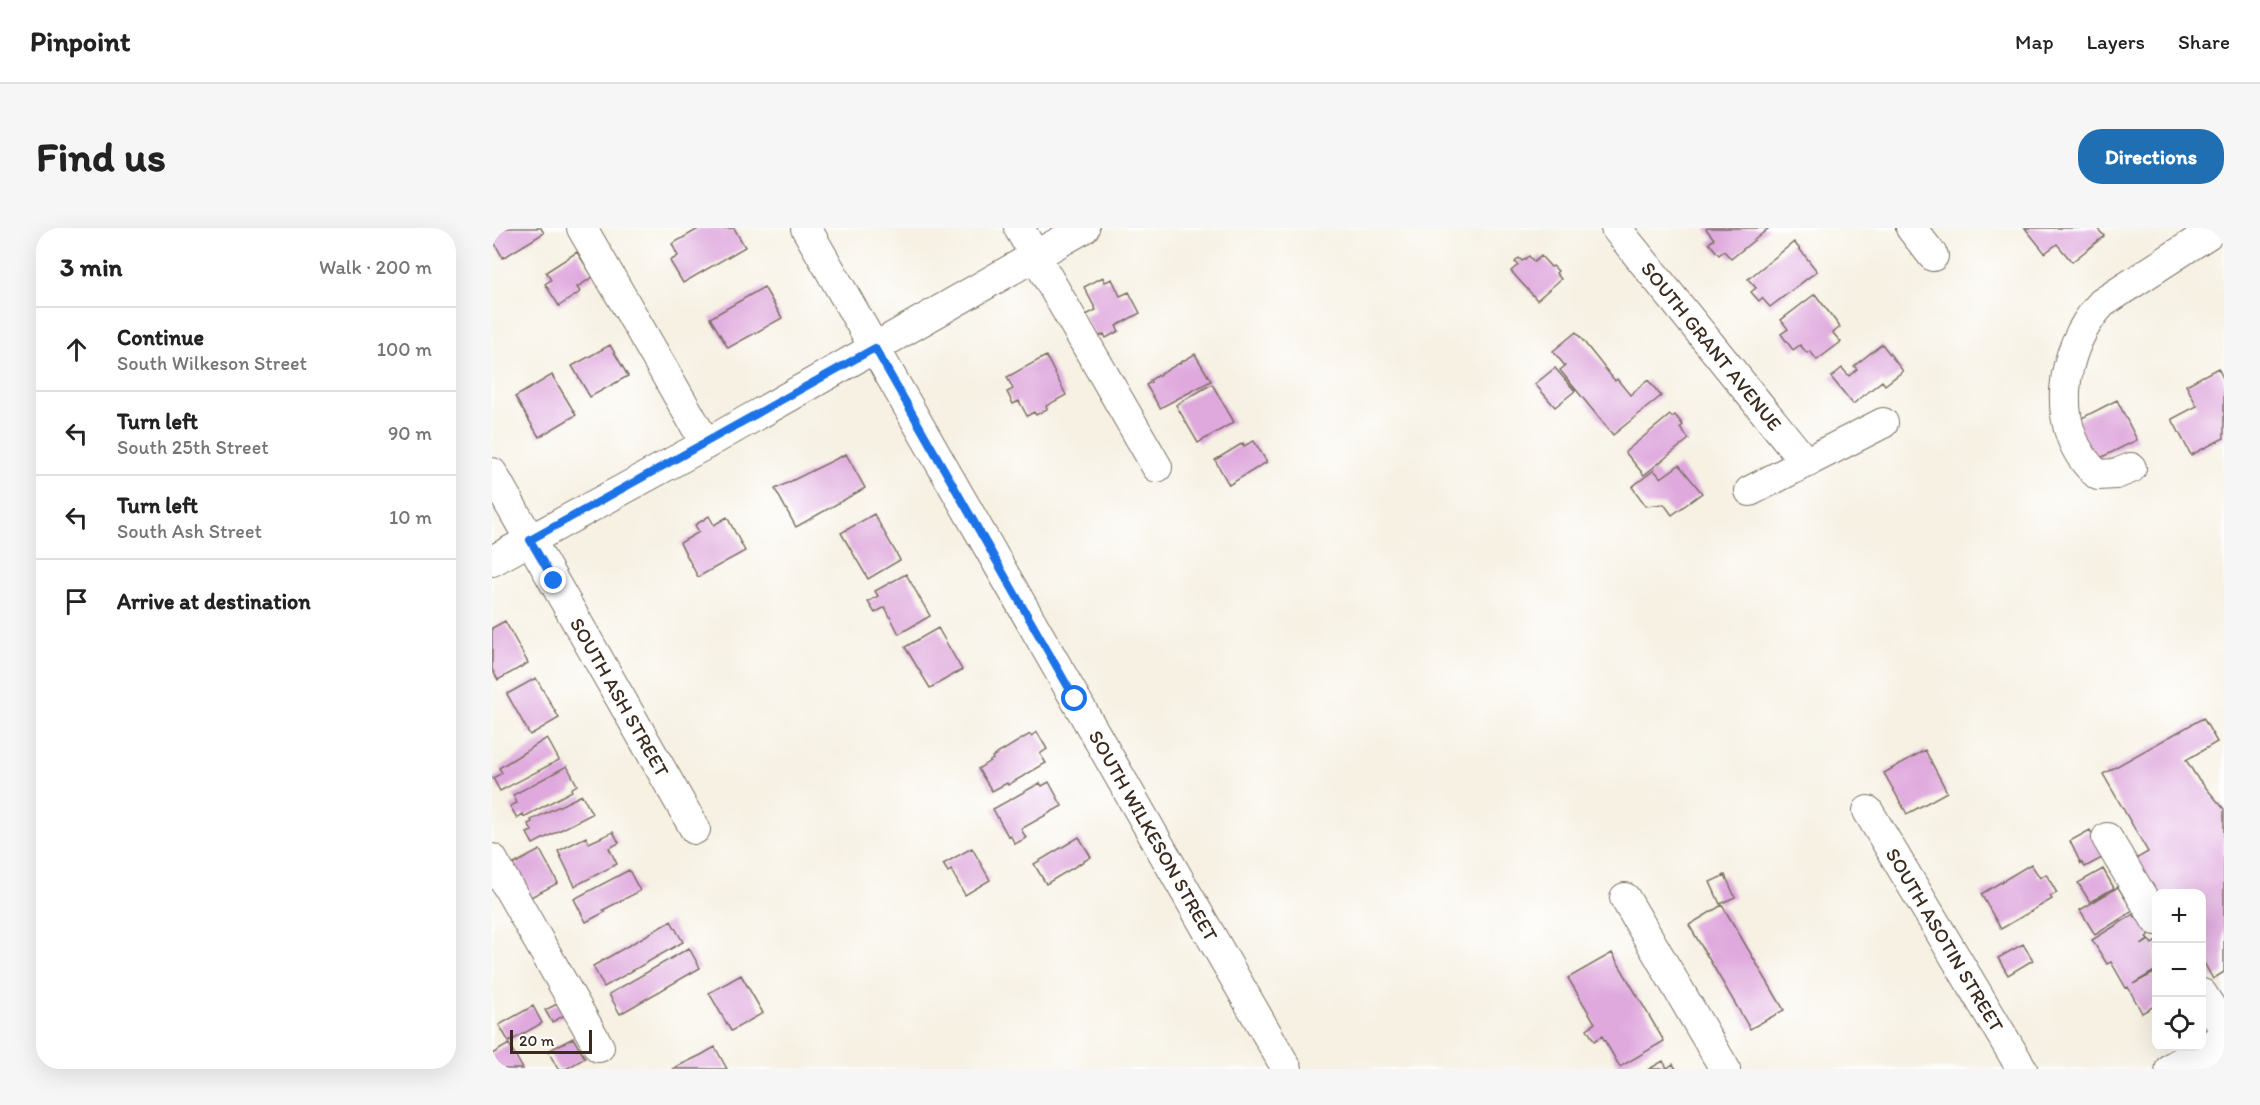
<!DOCTYPE html>
<html lang="en">
<head>
<meta charset="utf-8">
<style>
	body { margin:0; font-family:Itim,sans-serif; background:#f6f6f6; color:#222 }
	.controls { position:absolute; right:18px; bottom:18px; display:grid; overflow:hidden; border-radius:12px; box-shadow:0 6px 24px #0002 }
	.controls button { width:54px; height:54px; display:grid; place-items:center; padding:0; border:0; border-bottom:2px solid #e0e0e0; background:#fff; color:#222; font:30px sans-serif }
	.scale { position:absolute; left:18px; bottom:15px; width:82px; box-sizing:border-box; padding-left:6px; border:3px solid #3b2a1e; border-top:0; font-size:16px; line-height:21px; white-space:nowrap; color:#3b2a1e; -webkit-text-stroke:4px #fff; paint-order:stroke }
	.stop { position:absolute; width:18px; height:18px; margin:-14px; border:4px solid #1a73e8; border-radius:50%; background:#fff }
	.stop.end { background:#1a73e8; border-color:#fff; box-shadow:0 2px 6px #0008 }
	.list { margin:0; padding:0; list-style:none }
	h2 { display:flex; justify-content:space-between; align-items:center; height:78px; margin:0; padding:0 24px; font-size:26px }
	h2 small { font-size:20px; font-weight:400; color:#767676 }
	.list li { display:grid; grid-template-columns:39px 1fr auto; gap:18px; align-items:center; box-sizing:border-box; height:84px; padding:0 24px; border-top:2px solid #e0e0e0 }
	.list b { display:block; font-size:22px; white-space:nowrap }
	.list p { margin:0; font-size:20px; white-space:nowrap; color:#767676 }
	.list em { font-size:20px; font-style:normal; color:#767676 }
	.icon { flex:none; width:33px; height:33px; fill:none; stroke:currentColor; stroke-width:2; stroke-linecap:round; stroke-linejoin:round }
	.map { position:relative; flex:none; width:1732px; height:841px; overflow:hidden; border-radius:24px }
	header { display:flex; align-items:center; gap:36px; box-sizing:border-box; height:84px; padding:0 30px; background:#fff; border-bottom:2px solid #e0e0e0 }
	header strong { font-size:28px }
	nav { display:flex; gap:33px; margin-inline-start:auto; font-size:21px }
	.intro { display:flex; align-items:center; justify-content:space-between; box-sizing:border-box; height:144px; padding:0 36px }
	h1 { margin:0; font-size:42px }
	.button { padding:15px 27px; border-radius:24px; background:#1f6fb2; color:#fff; font-size:21px; font-weight:700 }
	main { display:flex; gap:36px; padding:0 36px }
	aside { flex:1; background:#fff; border-radius:24px; box-shadow:0 6px 24px #0002 }
	.map>svg:first-child { display:block }
</style>
</head>
<body>
<header>
<strong>Pinpoint</strong>
<nav><a>Map</a><a>Layers</a><a>Share</a></nav>
</header>
<div class="intro"><h1>Find us</h1><a class="button">Directions</a></div>
<main>
<aside>
<h2>3 min<small>Walk · 200 m</small></h2>
<ul class="list">
<li><svg class="icon" aria-label="ahead" viewBox="0 0 24 24"><path d="M12 20V5M6 11l6-6 6 6"/></svg><div><b>Continue</b><p>South Wilkeson Street</p></div><em>100 m</em></li>
<li><svg class="icon" aria-label="left" viewBox="0 0 24 24"><path d="M17 20v-9H6M10 6l-5 5 5 5"/></svg><div><b>Turn left</b><p>South 25th Street</p></div><em>90 m</em></li>
<li><svg class="icon" aria-label="left" viewBox="0 0 24 24"><path d="M17 20v-9H6M10 6l-5 5 5 5"/></svg><div><b>Turn left</b><p>South Ash Street</p></div><em>10 m</em></li>
<li><svg class="icon" aria-label="arrive" viewBox="0 0 24 24"><path d="M6 21V4h12l-3 4 3 4H6"/></svg><div><b>Arrive at destination</b></div></li>
</ul>
</aside>
<div class="map">
<svg width="1732" height="841" viewBox="0 0 1732 841">
	<rect width="100%" height="100%" fill="#fff"/>
	<filter id="ink" filterUnits="userSpaceOnUse"><feTurbulence type="fractalNoise" baseFrequency=".0167" numOctaves="2"/><feDisplacementMap in="SourceGraphic" scale="12" xChannelSelector="R" yChannelSelector="G"/><feConvolveMatrix kernelMatrix="1 2 1 2 8 2 1 2 1" color-interpolation-filters="sRGB"/></filter>
	<filter id="wash" filterUnits="userSpaceOnUse"><feTurbulence type="fractalNoise" baseFrequency=".008" numOctaves="4" result="noise"/><feDisplacementMap in="SourceGraphic" scale="24" xChannelSelector="R" yChannelSelector="G"/><feGaussianBlur stdDeviation="1.35" result="paint"/><feColorMatrix in="noise" values="0 0 0 0 0 0 0 0 0 0 0 0 0 0 0 0 0 1.4 0 .05"/><feComposite in="paint" operator="in"/></filter>
	<g filter="url(#wash)">
		<rect width="100%" height="100%" fill="#f6f1e3"/>
		<g id="blocks">
			<path fill="#dfa9dd" d="M0,0H49L52,5L11,30L0,11Z
				M208,0H242L253,19L191,55L178,33L186,28L180,16Z
				M1216,0H1277L1239,31L1232,23L1227,27L1217,15L1222,11L1214,1Z
				M1533,0H1605L1612,8L1580,34L1565,16L1553,25Z
				M1302,14L1325,43L1278,79L1270,70L1267,73L1259,64L1264,60L1256,51Z
				M85,24L101,49L85,59L88,64L67,78L53,56L59,52L54,44Z
				M1037,28L1042,34L1049,28L1059,39L1061,38L1066,43L1064,45L1069,51L1045,72L1019,43L1026,37L1023,34L1027,30L1030,33Z
				M611,49L613,54L620,51L628,68L637,64L648,85L624,98L627,103L614,110L612,106L604,110L592,88L604,82L592,59Z
				M272,59L290,90L236,120L218,90Z
				M1323,66L1348,99L1341,105L1349,114L1325,132L1318,123L1315,125L1308,117L1301,122L1289,106L1296,101L1289,92Z
				M1084,104L1123,153L1125,151L1138,167L1156,152L1169,168L1121,207L1068,142L1073,138L1061,123Z
				M1390,116L1411,143L1393,157L1390,153L1361,176L1339,149L1350,140L1357,148L1365,141L1362,138Z
				M118,117L136,148L98,169L80,138Z
				M703,126L719,153L668,180L654,157L659,154L658,152Z
				M554,128L574,167L554,178L555,181L544,187L542,184L535,188L527,173L521,176L515,164L521,161L515,149Z
				M1063,140L1083,163L1063,179L1043,156Z
				M1726,140L1732,152V210L1699,227L1680,191L1705,178L1694,157Z
				M60,147L84,187L47,209L23,169Z
				M720,156L742,194L706,215L684,177Z
				M1625,172L1645,212L1602,233L1582,194Z
				M1178,187L1180,189L1183,187L1191,197L1188,200L1197,211L1152,247L1133,224Z
				M762,213L775,234L737,257L723,232L751,215L752,218Z
				M354,226L373,260L304,299L283,261Z
				M1187,237L1210,265L1180,287L1172,276L1154,278L1140,259L1162,242L1169,250Z
				M382,286L408,332L376,351L349,305Z
				M217,288L222,297L235,289L253,323L206,349L188,315L207,304L203,297Z
				M414,346L438,388L407,406L393,379L383,385L376,374L386,368L383,363Z
				M13,393L36,435L6,452L0,441V400Z
				M446,400L470,442L438,460L413,419Z
				M44,450L67,490L38,507L15,466Z
				M1711,490L1725,514L1694,532L1704,548L1732,581V744L1721,751L1710,731V666H1664L1642,632L1656,624L1611,546Z
				M545,504L555,521L548,526L554,535L516,557L515,555L500,563L486,541L501,531L500,529L538,506L539,508Z
				M55,510L67,532L8,563L1,550L10,545L7,540Z
				M1433,522L1455,564L1415,586L1392,545Z
				M75,538L85,557L79,561L80,563L32,589L31,586L25,590L18,578L25,575L21,567Z
				M557,554L570,578L529,601L534,610L523,616L518,607L516,608L501,581L548,555L550,558Z
				M90,567L100,586L41,616L35,605L40,603L36,596L40,594L39,592Z
				M1598,602L1612,629L1593,639L1590,635L1589,636L1578,613Z
				M121,604L127,615L117,620L125,636L83,658L66,623L94,609L97,615Z
				M587,609L599,629L554,656L542,636Z
				M480,620L498,652L473,667L459,642L456,644L451,636Z
				M48,622L66,655L35,671L18,638Z
				M1539,636L1548,650L1554,646L1565,665L1558,668L1560,671L1509,701L1489,666Z
				M1611,641L1622,660L1598,674L1586,655Z
				M137,642L148,663L111,682L113,684L94,694L82,671Z
				M1233,647L1243,669L1228,676L1218,654Z
				M1626,659L1641,683L1603,707L1588,682Z
				M1230,677L1292,782L1258,801L1197,697Z
				M1642,686L1643,689L1648,686L1660,705L1654,709L1656,712L1649,717L1657,712L1660,716L1664,713V742L1641,756L1664,744V777L1650,785L1636,759L1634,760L1619,734L1615,736L1600,712Z
				M179,693L191,714L112,759L101,738Z
				M1531,716L1541,732L1516,747L1506,730Z
				M197,720L208,740L128,786L117,766Z
				M1120,725L1172,813L1128,839L1110,808L1102,813L1095,801L1103,795L1076,750Z
				M249,747L271,785L239,803L217,765Z
				M67,775L73,787L60,794L53,782Z
				M41,778L50,795L17,814L7,797Z
				M81,810L93,830L74,841H66L56,823Z
				M17,816L31,841H0V826Z
				M223,819L235,841H180L209,827Z
				M1171,833L1175,840L1181,836L1184,841H1157Z"/>
		</g>
	</g>
	<g filter="url(#ink)">
		<use href="#blocks" fill-opacity="0" stroke="#7c7063" stroke-width="1.5"/>
		<g fill="none" stroke-linecap="round" stroke-linejoin="round">
			<g stroke="#7c7063" stroke-width="32">
				<g id="minor">
					<path d="M90,0L214,216"/>
					<path id="s1" d="M314,0L795,841"/>
					<path d="M527,0L665,239"/>
					<path id="s2" d="M1124,0L1314,235"/>
					<path d="M1419,0L1441,28"/>
					<path d="M1639,240L1624,246L1606,247C1555,203 1568,120 1610,75L1716,6L1711,0"/>
					<path id="s3" d="M0,245L203,601"/>
					<path d="M1258,263L1391,195"/>
					<path d="M0,333L214,216L592,0"/>
					<path id="s4" d="M1376,583L1530,841"/>
					<path d="M1615,610L1664,692"/>
					<path d="M0,631L107,819"/>
					<path d="M1133,670L1233,841"/>
					<path d="M1710,766L1732,800"/>
				</g>
			</g>
			<g stroke="#7c7063" stroke-width="35">
				<path id="major" d="M1680,841L1732,811"/>
			</g>
			<use href="#minor" stroke="#fff" stroke-width="30"/>
			<use href="#major" stroke="#fff" stroke-width="33"/>
		</g>
	</g>
	<g fill="none" stroke-linecap="round" stroke-linejoin="round" filter="url(#ink)">
		<path stroke="#1a73e8" stroke-width="8" d="M62,353L38,312L383,120L583,471"/>
	</g>
	<g text-anchor="middle" dominant-baseline="central" stroke-width="6" stroke-linejoin="round" paint-order="stroke">
		<g font-size="20" fill="#3b2a1e" stroke="#fff">
			<text stroke="none"><textPath href="#s2" startOffset="152">SOUTH GRANT AVENUE</textPath></text>
			<text stroke="none"><textPath href="#s3" startOffset="258">SOUTH ASH STREET</textPath></text>
			<text stroke="none"><textPath href="#s1" startOffset="700">SOUTH WILKESON STREET</textPath></text>
			<text stroke="none"><textPath href="#s4" startOffset="150">SOUTH ASOTIN STREET</textPath></text>
		</g>
	</g>
</svg>
<div class="controls">
<button>+</button>
<button>−</button>
<button><svg class="icon" aria-label="locate" viewBox="0 0 24 24"><circle cx="12" cy="12" r="6"/><path d="M12 2v4M12 18v4M2 12h4M18 12h4"/></svg></button>
</div>
<div class="scale">20 m</div>
<div class="stop" style="left:583px;top:471px"></div>
<div class="stop end" style="left:62px;top:353px"></div>
</div>
</main>
</body>
</html>
